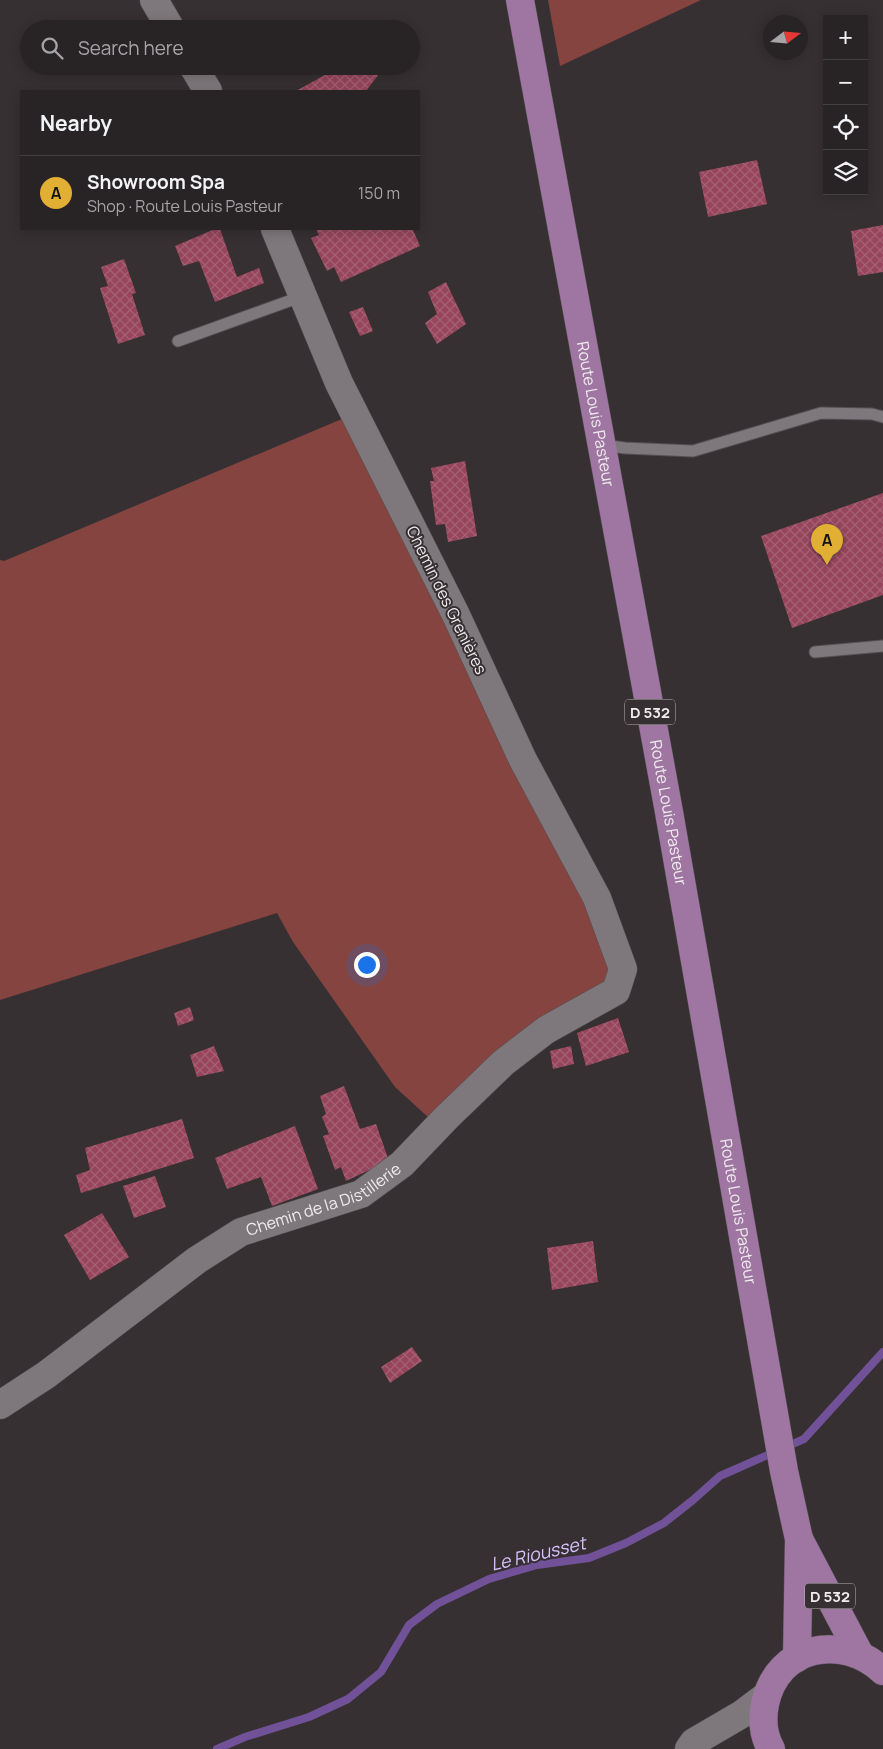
<!DOCTYPE html>
<html lang="en">
<head>
<meta charset="utf-8">
<style>
	body { margin:0; font-family:Manrope,sans-serif; background:#302c2e; color:#f1f3f6 }
	.controls { position:absolute; right:15px; top:15px; display:grid; overflow:hidden; border-radius:0px; box-shadow:0 2px 12px #0003 }
	.controls button { width:45px; height:45px; display:grid; place-items:center; padding:0; border:0; border-bottom:1px solid #444143; background:#282426; color:#f1f3f6; font:25px sans-serif }
	.compass { position:absolute; left:763px; top:15px; width:45px; height:45px; border-radius:50%; background:#282426; box-shadow:0 2px 12px #0003; rotate:74deg }
	.you { position:absolute; left:366px; top:964px; width:18px; height:18px; margin:-12px; border:4px solid #fff; border-radius:50%; background:#1a73e8; box-shadow:0 0 0 8px #1a73e833 }
	.badge { display:grid; place-items:center; width:32px; height:32px; border-radius:50%; background:#e1af34; color:#111; font-size:16px; font-weight:700 }
	.pin { position:absolute; translate:-50% -41px; filter:drop-shadow(0 1px 2px #0008) }
	.pin::after { content:''; position:absolute; top:26px; width:18px; height:15px; background:inherit; clip-path:polygon(0 0,100% 0,50% 100%) }
	.list { margin:0; padding:0; list-style:none }
	h2 { display:flex; justify-content:space-between; align-items:center; height:65px; margin:0; padding:0 20px; font-size:21px }
	h2 small { font-size:16px; font-weight:400; color:#a5a4a7 }
	.list li { display:grid; grid-template-columns:32px 1fr auto; gap:15px; align-items:center; box-sizing:border-box; height:75px; padding:0 20px; border-top:1px solid #444143 }
	.list b { display:block; font-size:19px; white-space:nowrap }
	.list p { margin:0; font-size:16px; white-space:nowrap; color:#a5a4a7 }
	.list em { font-size:16px; font-style:normal; color:#a5a4a7 }
	.icon { flex:none; width:28px; height:28px; fill:none; stroke:currentColor; stroke-width:2; stroke-linecap:round; stroke-linejoin:round }
	.map { position:relative; flex:none; width:883px; height:1749px; overflow:hidden }
	.search { position:absolute; background:#282426; box-shadow:0 2px 12px #0003; left:20px; top:20px; width:400px; height:55px; display:flex; align-items:center; gap:12px; box-sizing:border-box; padding:0 18px; border-radius:28px; color:#a5a4a7; font-size:19px }
	.panel { position:absolute; background:#282426; box-shadow:0 2px 12px #0003; left:20px; top:90px; width:400px; height:140px; border-radius:0px }
	.map>svg:first-child { display:block }
</style>
</head>
<body>
<div class="map">
<svg width="883" height="1749" viewBox="0 0 883 1749">
	<defs>
		<pattern id="building-cross-hatch" width="8" height="8" patternUnits="userSpaceOnUse" patternTransform="scale(1.25)"><rect width="8" height="8" fill="#96455c"/><path d="M0 0l8 8M0 8l8-8" fill="none" stroke="#a56074"/></pattern>
	</defs>
	<rect width="100%" height="100%" fill="#363033"/>
	<path fill="#854440" d="M548,0H701L560,66Z
		M349,416L603,940L610,977L429,1118L395,1087L293,942L277,913L0,1000V560L4,561Z"/>
	<g fill="none" stroke-linecap="round" stroke-linejoin="round">
		<path stroke="#715298" stroke-width="8" d="M217,1749L245,1737L309,1717L348,1699L381,1672L409,1625L437,1604L489,1579L537,1565L589,1558L626,1543L664,1523L693,1500L720,1476L804,1439L883,1352"/>
	</g>
	<path fill="url(#building-cross-hatch)" d="M341,66H369L379,74L366,91H296Z
		M757,160L767,204L708,217L699,172Z
		M883,225V272L858,276L851,231Z
		M215,229H220L237,277L259,268L264,283L215,302L199,261L183,266L175,246Z
		M316,229H416L413,230L420,246L341,282L334,267L327,271L311,238L319,235Z
		M124,259L136,293L132,294L145,335L118,344L100,288L108,286L101,267Z
		M446,282L466,324L437,344L425,323L437,314L428,292Z
		M363,307L373,331L360,336L349,312Z
		M465,461L477,536L448,542L445,524L436,525L430,481H434L431,468Z
		M883,493V595L792,628L761,536Z
		M190,1007L194,1020L178,1026L174,1013Z
		M618,1018L629,1052L586,1066L577,1033Z
		M214,1046L224,1071L197,1077L190,1055Z
		M571,1046L574,1064L553,1069L550,1051Z
		M344,1086L360,1129L376,1124L389,1161L346,1181L341,1167L335,1170L323,1136L329,1134L322,1117L326,1114L320,1096Z
		M182,1119L194,1158L81,1193L76,1175L90,1170L85,1148Z
		M295,1126L318,1189L272,1206L261,1177L227,1189L215,1158Z
		M155,1176L166,1207L134,1218L123,1186Z
		M102,1213L129,1257L90,1280L64,1235Z
		M593,1241L598,1282L552,1290L547,1248Z
		M412,1347L422,1361L390,1383L381,1367Z"/>
	<g fill="none" stroke-linecap="round" stroke-linejoin="round">
		<g stroke="#544f52" stroke-width="13">
			<path id="lane" d="M178,341L303,296
				M602,445L625,448L693,451L821,413L872,414L883,417
				M815,652L883,646"/>
		</g>
		<g stroke="#544f52" stroke-width="29">
			<g id="secondary">
				<path d="M154,0L171,29"/>
				<path d="M193,66L208,91"/>
				<path id="s1" d="M0,1405L46,1375L197,1260L241,1232L361,1194L402,1164L447,1117L503,1063L546,1030L616,991L623,969L597,898L523,760L456,615L339,383L275,229"/>
				<path d="M689,1749L694,1742L742,1714L766,1696"/>
			</g>
		</g>
		<g stroke="#544f52" stroke-width="29">
			<g id="primary">
				<path id="s2" d="M520,0L669,812L784,1471L799,1539L797,1658"/>
				<path d="M799,1539L860,1655"/>
				<path d="M771,1749C763,1735 762,1719 765,1704C777,1645 842,1633 883,1671"/>
			</g>
		</g>
		<use href="#lane" stroke="#7e777b" stroke-width="11"/>
		<use href="#secondary" stroke="#7e777b" stroke-width="28"/>
		<use href="#primary" stroke="#9e76a1" stroke-width="28"/>
	</g>
	<g text-anchor="middle" dominant-baseline="central" stroke-width="4" stroke-linejoin="round" paint-order="stroke">
		<g fill="#363033" stroke="#b8b4b6" stroke-width="1">
			<rect x="625" y="699.5" width="50" height="25" rx="4"/>
			<rect x="805" y="1583.5" width="50" height="25" rx="4"/>
		</g>
		<g font-size="15" font-weight="bold" fill="#f0ecee">
			<text x="650" y="712">D 532</text>
			<text x="830" y="1596">D 532</text>
		</g>
		<g font-size="16" fill="#f0ecee" stroke="#363033">
			<text stroke="none"><textPath href="#s2" startOffset="421">Route Louis Pasteur</textPath></text>
			<text transform="translate(447 600) rotate(64)">Chemin des Grenières</text>
			<text stroke="none"><textPath href="#s2" startOffset="826">Route Louis Pasteur</textPath></text>
			<text stroke="none"><textPath href="#s1" startOffset="386">Chemin de la Distillerie</textPath></text>
			<text stroke="none"><textPath href="#s2" startOffset="1231">Route Louis Pasteur</textPath></text>
		</g>
		<g font-size="18" font-style="italic" fill="#d8c1fc" stroke="#363033">
			<text transform="translate(538 1553) rotate(-13)">Le Riousset</text>
		</g>
	</g>
</svg>
<div class="controls">
<button>+</button>
<button>−</button>
<button><svg class="icon" aria-label="locate" viewBox="0 0 24 24"><circle cx="12" cy="12" r="6"/><path d="M12 2v4M12 18v4M2 12h4M18 12h4"/></svg></button>
<button><svg class="icon" aria-label="layers" viewBox="0 0 24 24"><path d="M12 4l9 5-9 5-9-5zM3 14l9 5 9-5"/></svg></button>
</div>
<svg class="compass" viewBox="-18 -18 36 36"><path d="M0-13l5 13h-10z" fill="#e53935"/><path d="M0 13l5-13h-10z" fill="#a5a4a7"/></svg>
<div class="you"></div>
<div class="pin badge" style="left:827px;top:565px">A</div>
<div class="search"><svg class="icon" aria-label="search" viewBox="0 0 24 24"><circle cx="10" cy="10" r="6"/><path d="M15 15l6 6"/></svg>Search here</div>
<section class="panel">
<h2>Nearby<small></small></h2>
<ul class="list">
<li><span class="badge">A</span><div><b>Showroom Spa</b><p>Shop · Route Louis Pasteur</p></div><em>150 m</em></li>
</ul>
</section>
</div>
</body>
</html>
